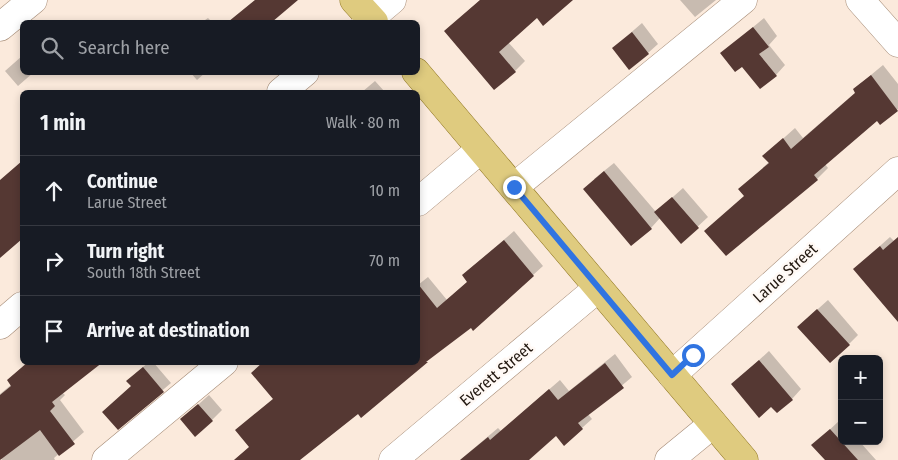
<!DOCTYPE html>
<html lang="en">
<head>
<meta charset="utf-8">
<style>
	body { margin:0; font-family:"Fira Sans Condensed",sans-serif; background:#20242c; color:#f1f3f6 }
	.controls { position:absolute; right:15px; bottom:15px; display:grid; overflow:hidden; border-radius:8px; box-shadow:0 2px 8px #0003 }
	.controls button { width:45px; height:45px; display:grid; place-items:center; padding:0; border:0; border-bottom:1px solid #363941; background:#171b24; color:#f1f3f6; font:25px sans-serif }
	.stop { position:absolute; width:15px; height:15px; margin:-11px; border:4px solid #3074e1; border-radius:50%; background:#fff }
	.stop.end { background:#3074e1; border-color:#fff; box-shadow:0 1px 5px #0008 }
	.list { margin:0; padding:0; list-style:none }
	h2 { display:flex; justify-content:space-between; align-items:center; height:65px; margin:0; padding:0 20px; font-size:21px }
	h2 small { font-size:16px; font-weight:400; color:#9ea1a6 }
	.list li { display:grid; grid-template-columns:32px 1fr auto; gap:15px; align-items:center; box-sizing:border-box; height:70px; padding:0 20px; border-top:1px solid #363941 }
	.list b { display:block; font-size:19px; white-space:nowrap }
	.list p { margin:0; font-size:16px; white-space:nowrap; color:#9ea1a6 }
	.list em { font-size:16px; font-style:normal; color:#9ea1a6 }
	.icon { flex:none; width:28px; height:28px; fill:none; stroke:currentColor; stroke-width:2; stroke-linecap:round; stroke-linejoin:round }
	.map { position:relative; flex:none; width:898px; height:460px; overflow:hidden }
	.search { position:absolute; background:#171b24; box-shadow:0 2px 8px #0003; left:20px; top:20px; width:400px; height:55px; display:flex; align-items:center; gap:12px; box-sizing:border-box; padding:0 18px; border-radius:8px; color:#9ea1a6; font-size:19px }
	.panel { position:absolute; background:#171b24; box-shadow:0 2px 8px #0003; left:20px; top:90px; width:400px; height:275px; border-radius:8px }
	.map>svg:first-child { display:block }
</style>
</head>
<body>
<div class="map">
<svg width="898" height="460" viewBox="0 0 898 460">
	<rect width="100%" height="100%" fill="#fbeadc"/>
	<path fill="#0003" d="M255,0H296L283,6L263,22H228Z
		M480,0H571L537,17L508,42L525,61L515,71L446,31Z
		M680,0H716L695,17Z
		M208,18L212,22H202Z
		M764,18L777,36L769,45L785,65L776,75L742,65L722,53Z
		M642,23L658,44L648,53L613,48Z
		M22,56V72H34L18,86L5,71Z
		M883,65L898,84V109L880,123L877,119L825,164L828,168L817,179L745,196L740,189L769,162L776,145L795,128L803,138L856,92L854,89Z
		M190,72H206L197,80Z
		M375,81L385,92H362Z
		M614,163L656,212L683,188L708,217L681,242L660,218L651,228L594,179Z
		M22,173V237L5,252L0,247V198Z
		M514,231L543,266L473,329L471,326L299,460H234L250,447L236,430L274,398L418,362V285L428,277L447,300L468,281L463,275Z
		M890,237L894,241L898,238V301L854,269Z
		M828,300L858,335L849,344L809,317Z
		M769,351L801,389L792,399L772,406L733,384Z
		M615,354L632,377L588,414L592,419L564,444L556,435L527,460H460L498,428L501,431L560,380L569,391Z
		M28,362L65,395L60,400L84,432L54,458L55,460H2L0,457V394L12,384L8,380Z
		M149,362H153L171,383L118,428L136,373Z
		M209,395L222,410L212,420L182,419Z
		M840,420L842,441H859L876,460H826L823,436Z"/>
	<path fill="#553833" d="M255,0H298L272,22H228Z
		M480,0H573L543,26L537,18L499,52L516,72L494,90L444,31Z
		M753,27L769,47L759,54L777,76L760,89L742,67L735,72L720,53Z
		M632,32L649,54L629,70L612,48Z
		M871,75L898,111L880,125L877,121L814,175L818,180L726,256L704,231L744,196L738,189L769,163L762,156L783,138L791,149L855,93L853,89Z
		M22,161V239L0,258V180Z
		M604,171L652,229L631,246L583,189Z
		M672,197L699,228L681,244L654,212Z
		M898,237V322L853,269L880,246L883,250Z
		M504,240L534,276L473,331L471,328L426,362H428L361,418L358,414L300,460H234L249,447L235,430L273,399L251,373L263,362H418V284L437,308L467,282L462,275Z
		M817,309L850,345L830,363L797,327Z
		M759,360L793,400L777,413L771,407L759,418L731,384Z
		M28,362H103L52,402L55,406L50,411L75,444L59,456L40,430L0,460V395L11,386L7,380Z
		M605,363L624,388L578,423L583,429L564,446L556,436L529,460H460L488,437L490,440L549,389L558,400Z
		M143,367L164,392L118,430L102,412L131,386L126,381Z
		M198,404L213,421L195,437L180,419Z
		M830,429L858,460H825L811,445Z"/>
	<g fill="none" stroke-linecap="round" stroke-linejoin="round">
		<g stroke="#a58b76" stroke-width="29">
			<path id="minor" d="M860,0L898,43
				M366,22L392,0
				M0,27L33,0
				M281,92L305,72
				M514,187L743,0
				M418,202L481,149
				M0,325L22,306
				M672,375L898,171
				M106,460L224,362
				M393,460L598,288
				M669,460L713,424"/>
		</g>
		<g stroke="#8f7621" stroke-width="29">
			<path id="major" d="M354,0L374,22
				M416,72L744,460"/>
		</g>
		<use href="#minor" stroke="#fff" stroke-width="28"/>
		<use href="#major" stroke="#dfcb7f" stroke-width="28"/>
	</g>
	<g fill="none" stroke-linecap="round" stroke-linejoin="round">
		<path stroke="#3074e1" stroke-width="6" d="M514,187L672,375L693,355"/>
	</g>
	<g text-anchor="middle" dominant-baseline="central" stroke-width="5" stroke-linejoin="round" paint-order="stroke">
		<g font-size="16" fill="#221810" stroke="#fff9f5">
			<text transform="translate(785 273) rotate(-42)">Larue Street</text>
			<text transform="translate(496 374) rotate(-40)">Everett Street</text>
		</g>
	</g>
</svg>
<div class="controls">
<button>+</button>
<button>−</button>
</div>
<div class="stop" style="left:693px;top:355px"></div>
<div class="stop end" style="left:514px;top:187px"></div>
<div class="search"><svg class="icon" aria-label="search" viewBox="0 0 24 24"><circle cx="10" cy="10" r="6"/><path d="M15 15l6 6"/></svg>Search here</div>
<section class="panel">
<h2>1 min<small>Walk · 80 m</small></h2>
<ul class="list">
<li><svg class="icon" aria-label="ahead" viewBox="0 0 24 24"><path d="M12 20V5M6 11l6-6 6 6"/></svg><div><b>Continue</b><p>Larue Street</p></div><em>10 m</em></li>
<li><svg class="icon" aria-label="right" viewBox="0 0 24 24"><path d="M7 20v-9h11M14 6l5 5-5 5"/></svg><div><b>Turn right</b><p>South 18th Street</p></div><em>70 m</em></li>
<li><svg class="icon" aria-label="arrive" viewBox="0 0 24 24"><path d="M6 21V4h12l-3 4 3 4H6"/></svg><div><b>Arrive at destination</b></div></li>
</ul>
</section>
</div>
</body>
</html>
